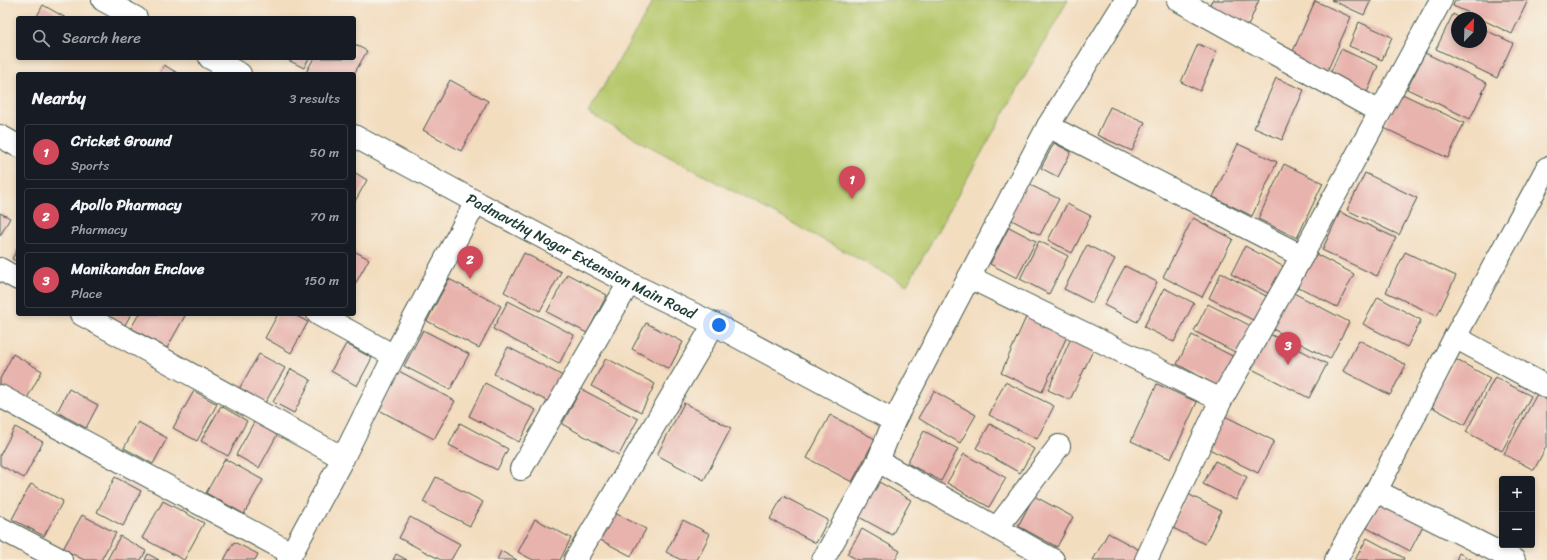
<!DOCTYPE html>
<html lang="en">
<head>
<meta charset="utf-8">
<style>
	body { margin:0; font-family:Sriracha,sans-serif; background:#242831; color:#f1f3f6 }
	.controls { position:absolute; right:12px; bottom:12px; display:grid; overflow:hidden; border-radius:4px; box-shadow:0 2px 6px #0003 }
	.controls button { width:36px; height:36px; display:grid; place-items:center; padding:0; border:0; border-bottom:1px solid #363941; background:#171b24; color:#f1f3f6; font:20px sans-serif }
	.compass { position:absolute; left:1451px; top:12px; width:36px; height:36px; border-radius:50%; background:#171b24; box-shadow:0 2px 6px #0003; rotate:23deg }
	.you { position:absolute; left:719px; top:325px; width:14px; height:14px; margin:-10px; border:3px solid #fff; border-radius:50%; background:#1a73e8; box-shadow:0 0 0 6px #1a73e833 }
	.badge { display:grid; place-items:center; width:26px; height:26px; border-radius:50%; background:#d1495b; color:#fff; font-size:13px; font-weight:700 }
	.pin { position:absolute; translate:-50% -33px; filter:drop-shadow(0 1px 2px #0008) }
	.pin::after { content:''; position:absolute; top:21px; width:14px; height:12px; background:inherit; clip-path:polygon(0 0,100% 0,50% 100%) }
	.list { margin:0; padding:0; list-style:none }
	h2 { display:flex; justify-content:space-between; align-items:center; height:52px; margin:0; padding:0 16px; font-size:17px }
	h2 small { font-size:13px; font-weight:400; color:#9ea1a6 }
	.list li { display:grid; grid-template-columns:26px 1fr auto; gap:12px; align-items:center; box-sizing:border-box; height:56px; margin:0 8px 8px; padding:0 8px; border:1px solid #363941; border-radius:4px }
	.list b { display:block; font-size:15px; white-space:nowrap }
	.list p { margin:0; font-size:13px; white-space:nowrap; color:#9ea1a6 }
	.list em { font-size:13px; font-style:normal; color:#9ea1a6 }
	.icon { flex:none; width:22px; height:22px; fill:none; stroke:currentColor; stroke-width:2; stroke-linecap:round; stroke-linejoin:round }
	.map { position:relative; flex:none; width:1547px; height:560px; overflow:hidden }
	.search { position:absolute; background:#171b24; box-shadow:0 2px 6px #0003; left:16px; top:16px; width:340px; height:44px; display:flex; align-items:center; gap:10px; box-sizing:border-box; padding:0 14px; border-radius:4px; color:#9ea1a6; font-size:15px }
	.panel { position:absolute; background:#171b24; box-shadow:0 2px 6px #0003; left:16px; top:72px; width:340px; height:244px; border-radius:4px }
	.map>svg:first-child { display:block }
</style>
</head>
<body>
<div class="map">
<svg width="1547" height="560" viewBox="0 0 1547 560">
	<rect width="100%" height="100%" fill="#f7f3e8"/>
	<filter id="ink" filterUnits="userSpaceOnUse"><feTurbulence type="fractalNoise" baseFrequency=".025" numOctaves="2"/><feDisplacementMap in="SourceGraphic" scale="8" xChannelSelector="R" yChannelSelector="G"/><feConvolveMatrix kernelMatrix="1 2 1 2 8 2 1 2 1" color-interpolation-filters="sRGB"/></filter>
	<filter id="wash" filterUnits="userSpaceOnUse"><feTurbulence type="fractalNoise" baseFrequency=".012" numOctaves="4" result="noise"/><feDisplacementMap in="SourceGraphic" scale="16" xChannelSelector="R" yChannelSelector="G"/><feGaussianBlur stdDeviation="0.9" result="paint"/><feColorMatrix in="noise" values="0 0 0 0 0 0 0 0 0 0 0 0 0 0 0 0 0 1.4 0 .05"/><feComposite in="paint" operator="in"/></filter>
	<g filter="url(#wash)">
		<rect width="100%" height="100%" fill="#f3ddbf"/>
		<path fill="#b5c76a" stroke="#6a824f" d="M654,0H1068L907,285L588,113Z"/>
		<g id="blocks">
			<path fill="#e8b3ad" d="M1212,0H1259L1248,26L1208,8Z
				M1331,0H1371L1364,15Z
				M1455,0H1528L1512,34L1481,19V18L1453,6Z
				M1315,1L1351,17L1326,74L1290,58Z
				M43,5L66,18H36Z
				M1453,14L1460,18H1457V42H1481V28L1513,43L1497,78L1436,49Z
				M1359,22L1392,37L1382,60L1349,46Z
				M354,44L367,51L354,74H305L314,58H354Z
				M1198,44L1217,52L1200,91L1181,82Z
				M1341,49L1378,66L1366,95L1328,78Z
				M1425,53L1487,83L1470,119L1407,89Z
				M284,58H309L304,68Z
				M164,65L179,74H159Z
				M1276,78L1304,90L1282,140L1254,128Z
				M450,80L488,101L461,151L423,130Z
				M1400,93L1464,123L1448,158L1384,128Z
				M1110,107L1145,122L1132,151L1097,135Z
				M1054,143L1071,152L1058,177L1041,168Z
				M1238,144L1277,162L1252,216L1213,197Z
				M1284,164L1323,183L1297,238L1258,219Z
				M354,172L367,180L354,203Z
				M1365,173L1417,198L1399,235L1347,210Z
				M1024,182L1059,199L1040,235L1006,217Z
				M1067,204L1091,216L1072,253L1048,240Z
				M1340,212L1396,238L1377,276L1322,250Z
				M0,213L10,218L0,236Z
				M1193,218L1233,239L1202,297L1163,277Z
				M1009,227L1036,241L1017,278L990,264Z
				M1039,241L1068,256L1049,294L1020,279Z
				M1087,245L1115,259L1092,303L1064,289Z
				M1245,246L1286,268L1272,295L1231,274Z
				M18,248V262L12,259Z
				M354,251L369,259L354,286Z
				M1312,252L1354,274L1337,307L1295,285Z
				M1405,252L1456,276L1437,316L1386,292Z
				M524,253L561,272L540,311L504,292Z
				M1125,266L1157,282L1137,322L1104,305Z
				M1221,273L1268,297L1255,321L1209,298Z
				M567,274L607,295L587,333L547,312Z
				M449,279L501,306L479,348L427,321Z
				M1164,288L1194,303L1174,342L1144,327Z
				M1286,289L1349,322L1330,359L1267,326Z
				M1378,297L1421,320L1407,347L1363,324Z
				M508,301L574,335L559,364L493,329Z
				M1208,304L1251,326L1237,353L1194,331Z
				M105,314H131L125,325Z
				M139,314H186L167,348L131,328Z
				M278,314H293L308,322L291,353L265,338Z
				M1027,315L1068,334L1042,392L1001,373Z
				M646,323L683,342L669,369L632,349Z
				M423,330L469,354L450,390L404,366Z
				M1266,332L1327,364L1309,398L1248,367Z
				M1192,335L1236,358L1220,387L1177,364Z
				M1071,338L1094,348L1070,400L1048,390Z
				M1359,340L1406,365L1390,395L1343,371Z
				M346,344L372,358L357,386L331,371Z
				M508,347L563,376L549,402L494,374Z
				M13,354L42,371L25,402L0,388V379Z
				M259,354L285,368L265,403L239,389Z
				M606,358L655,384L641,412L591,386Z
				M1455,359L1490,378L1465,425L1430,406Z
				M291,369L311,380L294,413L273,402Z
				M397,370L455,401L434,439L377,409Z
				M1495,377L1531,396L1502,451L1466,432Z
				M1005,382L1054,406L1037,439L989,415Z
				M485,383L536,410L519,442L469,416Z
				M1157,384L1197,402L1171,459L1131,441Z
				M69,389L98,405L86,428L57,412Z
				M581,389L638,419L619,455L562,424Z
				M194,391L217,404L197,441L173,428Z
				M934,391L976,415L960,443L918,418Z
				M1537,394L1547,400V445L1534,470L1504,454Z
				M684,403L731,428L704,480L657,455Z
				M221,406L247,421L228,456L201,441Z
				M1219,413L1274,441L1258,473L1203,446Z
				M830,415L875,439L852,482L807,458Z
				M138,422L167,438L153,464L124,448Z
				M254,422L277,435L259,468L236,455Z
				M460,423L508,449L497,470L449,445Z
				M990,424L1034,449L1020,473L976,448Z
				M15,427L43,442L24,478L0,465V455Z
				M924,431L958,449L941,481L907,463Z
				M964,454L1006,478L989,507L947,483Z
				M225,459L263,480L244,514L206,493Z
				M1215,461L1247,477L1236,500L1203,484Z
				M115,477L141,491L123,526L97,512Z
				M436,477L483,502L470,526L423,502Z
				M879,482L911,500L892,535L859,517Z
				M31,484L63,501L44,536L12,519Z
				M1188,494L1221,511L1205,544L1171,527Z
				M783,496L828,520L816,543L770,519Z
				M1034,496L1073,517L1057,547L1018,526Z
				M163,501L204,523L184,560L142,538Z
				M1381,501L1424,524L1410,551L1367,528Z
				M605,508L646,529L631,556L591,535Z
				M82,515L116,533L101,560H84L63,549Z
				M410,517L460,544L451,560H441L399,538Z
				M535,519L571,538L560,560H533L518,552Z
				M683,520L710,534L697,560H681L666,552Z
				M862,529L900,551L895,560H858L847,554Z
				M1108,533L1147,554L1144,560H1093Z
				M120,536L146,551L141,560H107Z
				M1367,538L1404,558L1403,560H1355Z
				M234,542L258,554L255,560H224Z
				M501,551L517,560H497Z
				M1459,553L1472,560H1456Z
				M148,554L159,560H145Z
				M396,554L407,560H393Z"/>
		</g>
	</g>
	<g filter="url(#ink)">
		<use href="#blocks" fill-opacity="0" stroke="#3f5549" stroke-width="1"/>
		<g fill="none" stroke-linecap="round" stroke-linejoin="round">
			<g stroke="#3f5549" stroke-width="24">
				<g id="street">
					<path d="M103,0L136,18"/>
					<path d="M1178,0L1380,112"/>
					<path d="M210,58L240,74"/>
					<path d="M1048,126L1302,256L1441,0"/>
					<path d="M0,136L18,146"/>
					<path id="s1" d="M354,136L476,202L629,283L714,324L894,421"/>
					<path d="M0,269L18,279"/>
					<path d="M969,277L1221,400"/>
					<path d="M81,314L343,458"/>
					<path d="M318,314L394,356"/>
					<path d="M1455,337L1547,387"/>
					<path d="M0,396L291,553"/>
					<path d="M878,461L1053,560"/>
					<path d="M521,469L629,283"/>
					<path d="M1376,491L1514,560"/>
					<path d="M0,528L61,560"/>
					<path d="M997,528L1059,446"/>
					<path d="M288,560L343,458L394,356L476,202"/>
					<path d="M575,560L714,324"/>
					<path d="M823,560L878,461L894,421L1048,126L1126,0"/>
					<path d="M1146,560L1221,400L1302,256"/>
					<path d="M1336,560L1352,530L1376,491L1455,337L1547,168"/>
				</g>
			</g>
			<use href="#street" stroke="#fff" stroke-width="22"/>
		</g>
	</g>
	<g text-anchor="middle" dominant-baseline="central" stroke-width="3" stroke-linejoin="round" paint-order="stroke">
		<g font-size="15" fill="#1f3d34" stroke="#f7f3e8">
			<text stroke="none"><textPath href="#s1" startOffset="257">Padmavthy Nagar Extension Main Road</textPath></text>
		</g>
	</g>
</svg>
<div class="controls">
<button>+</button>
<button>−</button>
</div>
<svg class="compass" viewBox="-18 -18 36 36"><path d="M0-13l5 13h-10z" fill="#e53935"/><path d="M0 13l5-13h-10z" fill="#9ea1a6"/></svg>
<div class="you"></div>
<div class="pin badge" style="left:852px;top:199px">1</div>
<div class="pin badge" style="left:470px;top:279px">2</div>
<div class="pin badge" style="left:1288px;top:365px">3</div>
<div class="search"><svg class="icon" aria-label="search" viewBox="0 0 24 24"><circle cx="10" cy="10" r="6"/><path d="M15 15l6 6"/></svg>Search here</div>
<section class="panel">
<h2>Nearby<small>3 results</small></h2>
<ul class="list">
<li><span class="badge">1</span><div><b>Cricket Ground</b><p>Sports</p></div><em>50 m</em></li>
<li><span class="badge">2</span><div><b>Apollo Pharmacy</b><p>Pharmacy</p></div><em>70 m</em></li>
<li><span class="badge">3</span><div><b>Manikandan Enclave</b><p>Place</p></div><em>150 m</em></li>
</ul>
</section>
</div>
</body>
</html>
